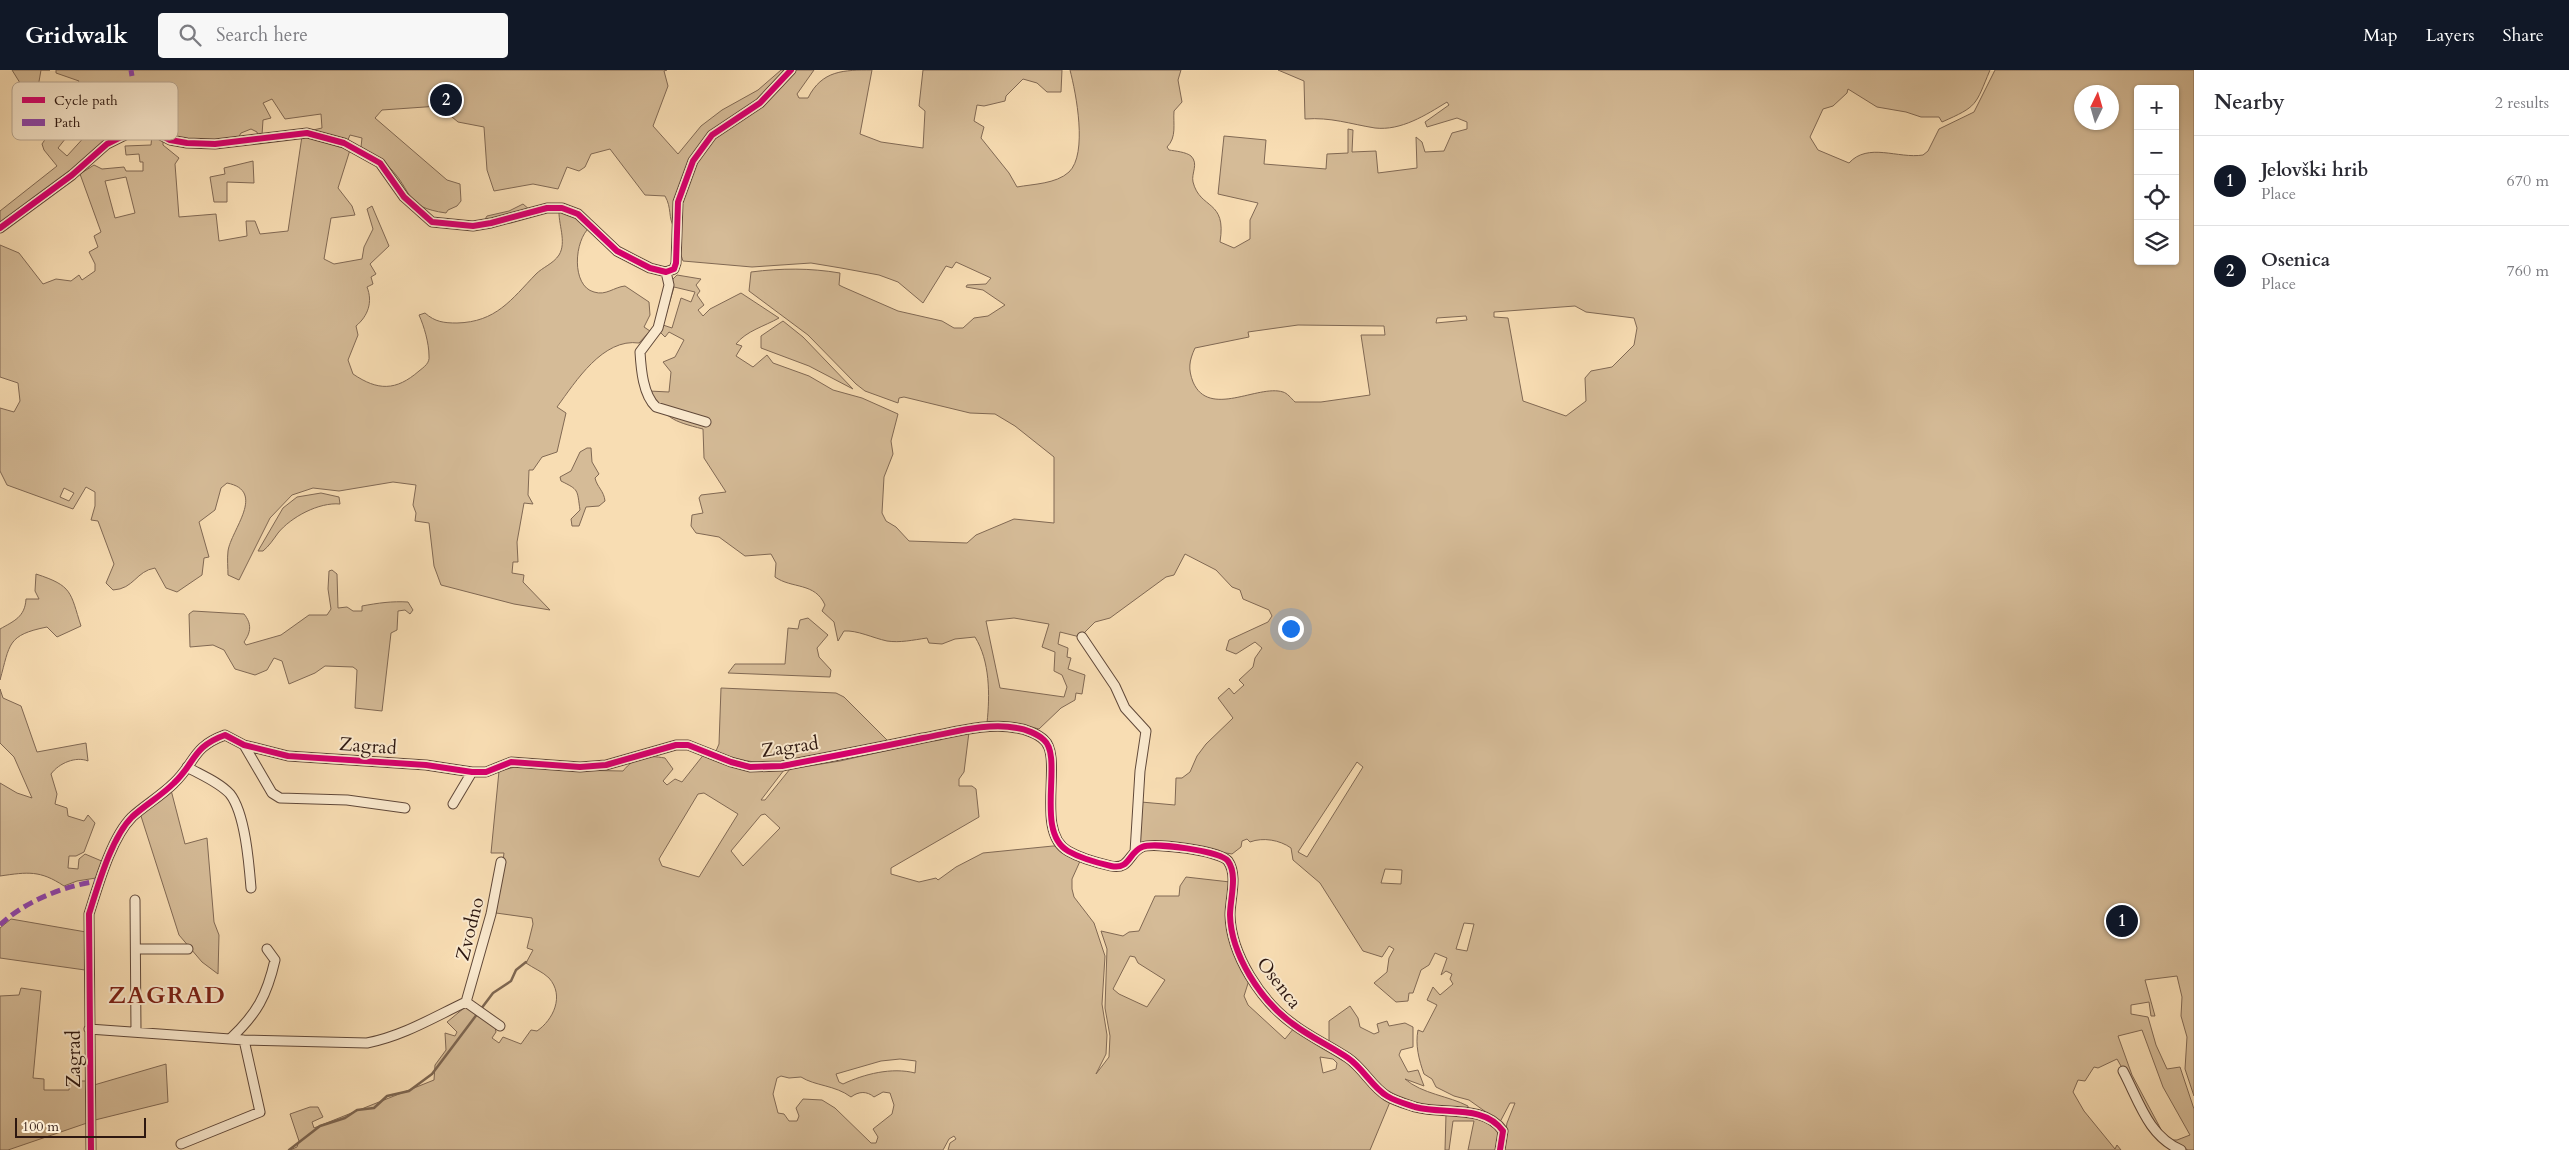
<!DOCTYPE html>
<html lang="en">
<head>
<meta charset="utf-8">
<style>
	body { margin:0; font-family:Cardo,serif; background:#f7f7f7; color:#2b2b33 }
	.controls { position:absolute; right:15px; top:15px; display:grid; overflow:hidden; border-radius:5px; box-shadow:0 1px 4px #0004 }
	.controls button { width:45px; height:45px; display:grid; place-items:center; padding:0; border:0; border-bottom:1px solid #e1e1e2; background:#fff; color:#2b2b33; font:25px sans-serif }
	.compass { position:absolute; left:2074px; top:15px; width:45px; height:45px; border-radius:50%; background:#fff; box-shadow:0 1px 4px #0004; rotate:5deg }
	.scale { position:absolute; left:15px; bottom:12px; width:131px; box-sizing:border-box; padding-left:5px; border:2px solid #2d1710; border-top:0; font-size:14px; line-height:18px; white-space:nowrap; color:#2d1710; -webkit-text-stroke:4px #fae9ce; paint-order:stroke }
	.you { position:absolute; left:1290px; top:558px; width:18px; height:18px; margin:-12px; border:4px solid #fff; border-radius:50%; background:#1a73e8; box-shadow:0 0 0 8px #1a73e833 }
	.badge { display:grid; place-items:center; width:32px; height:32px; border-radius:50%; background:#111827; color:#fff; font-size:16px; font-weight:700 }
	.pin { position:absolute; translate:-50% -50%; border:2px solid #fff; box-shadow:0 1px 5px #0006 }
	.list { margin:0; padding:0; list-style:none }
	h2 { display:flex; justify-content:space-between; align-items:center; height:65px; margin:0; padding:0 20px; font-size:21px }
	h2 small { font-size:16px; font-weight:400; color:#7c7c81 }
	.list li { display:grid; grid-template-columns:32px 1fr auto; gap:15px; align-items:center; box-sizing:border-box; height:90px; padding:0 20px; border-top:1px solid #e1e1e2 }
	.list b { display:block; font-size:19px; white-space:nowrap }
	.list p { margin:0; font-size:16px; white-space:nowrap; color:#7c7c81 }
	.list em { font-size:16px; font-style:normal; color:#7c7c81 }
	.icon { flex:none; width:28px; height:28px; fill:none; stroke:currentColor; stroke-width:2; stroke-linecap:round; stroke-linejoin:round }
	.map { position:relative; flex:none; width:2194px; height:1080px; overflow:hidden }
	header { display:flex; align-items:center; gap:30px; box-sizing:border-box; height:70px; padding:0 25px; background:#111827; color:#fff }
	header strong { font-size:24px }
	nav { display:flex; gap:28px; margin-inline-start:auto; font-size:18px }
	.search { width:350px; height:45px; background:#f7f7f7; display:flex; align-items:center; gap:12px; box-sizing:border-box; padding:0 18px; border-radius:5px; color:#7c7c81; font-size:19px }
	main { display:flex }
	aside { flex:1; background:#fff }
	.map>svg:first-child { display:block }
</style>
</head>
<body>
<header>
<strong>Gridwalk</strong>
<div class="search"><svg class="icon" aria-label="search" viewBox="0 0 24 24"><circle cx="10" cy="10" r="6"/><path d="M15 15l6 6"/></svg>Search here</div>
<nav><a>Map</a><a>Layers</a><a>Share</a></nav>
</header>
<main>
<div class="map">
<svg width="2194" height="1080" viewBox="0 0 2194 1080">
	<rect width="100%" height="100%" fill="#f8ddb3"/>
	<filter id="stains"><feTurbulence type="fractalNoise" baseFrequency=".004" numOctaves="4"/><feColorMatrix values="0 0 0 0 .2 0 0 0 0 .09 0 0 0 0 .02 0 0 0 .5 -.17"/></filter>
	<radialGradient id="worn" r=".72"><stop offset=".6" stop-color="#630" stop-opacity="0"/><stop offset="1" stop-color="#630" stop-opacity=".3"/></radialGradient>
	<path fill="#d5bb97" stroke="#816954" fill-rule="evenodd" d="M12,0H50H41L37,23L25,21Z
		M56,0H667L664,1L668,16L653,56L678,84L701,56L722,40L758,20L781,0H788L771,21L732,49L691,89L678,122L674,157C668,148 672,138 665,126L645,125L610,79L591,84L585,97L579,101L567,97L558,119L533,114L494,121L487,100L484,57L458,52L439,36L382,40L375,48L447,110L460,114L461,131L457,136L448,140L446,143C403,137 414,122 389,97C381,89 371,83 361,77L362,68L350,65L347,72L312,62L313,60L322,58L321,44L285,49L272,29L263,33L271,48L263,50L262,65L258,66L257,62L251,59L241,63L238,68C210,71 163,79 145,50L140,49L135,57L0,155V141L57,96L44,80L42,74C57,53 65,33 79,11L56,3ZM81,49L88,50L91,56L88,63L67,86L58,78Z
		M793,0H814L797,24L799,28H808C822,0 844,0 872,0L860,64L881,72L923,78L925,41L919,36L923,0H1062L1061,22H1047L1037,13L1023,9L1006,26L1005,31L984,36L977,35L974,51L984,57L981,68L1009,103L1017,117C1033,114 1056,114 1069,102C1088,84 1076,23 1070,0H1181L1178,10L1182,32L1174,41C1173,54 1177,67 1167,77L1169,80C1175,81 1186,82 1191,86C1199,94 1191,103 1193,112C1200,140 1227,129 1220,172L1234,178L1250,169V150L1258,133L1218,124L1224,66L1266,70L1264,94L1326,99L1327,84L1348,83V59L1353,60L1352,82L1376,81L1378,103L1417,98L1416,67L1422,72L1425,82L1444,81L1452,63L1467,59V52L1457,48L1427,57L1425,52L1449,35L1447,32C1426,45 1401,61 1375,58C1350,54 1331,47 1305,49L1304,11L1278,0H1990C1975,36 1978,36 1942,52L1939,47H1921L1906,42L1877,37L1848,19L1847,23L1833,36L1823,39L1810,67L1818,80L1849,93C1868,72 1898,89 1923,85L1928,81L1939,59L1974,42L1995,0H2194V1026L2185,999L2187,967L2181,946L2182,927L2177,906L2145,910L2155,946H2151L2149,932L2131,935V944L2148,947L2156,975L2167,999L2180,997L2194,1039V1080H2188L2167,1070H2177L2190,1065L2163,1017L2142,960L2118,966L2132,1005L2164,1065L2161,1066L2117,989L2098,998L2094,997L2085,1011L2078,1010L2073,1022L2084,1041L2115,1079L2117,1075L2121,1080H1503L1507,1053L1515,1033H1510L1500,1052L1469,1030L1454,1026L1436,1017L1432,1009L1424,1004C1419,990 1415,975 1418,960L1423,962L1437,935L1427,930L1433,917L1440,925L1453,914L1450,909L1452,904L1446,901L1441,905L1447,888L1435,883L1429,895L1421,900L1413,923H1409L1408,931L1396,932L1374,913L1387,902L1389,888L1394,879L1389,876L1382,887L1363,881L1320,813L1293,790L1291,778C1280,770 1263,767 1250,772L1247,769L1242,771L1241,777L1232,784L1174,774L1141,773L1139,769L1141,732L1175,735L1176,708H1182L1190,702L1197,686L1206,674L1233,648L1218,628L1229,618L1234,624L1244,615L1239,610L1253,597L1255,588L1262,578L1255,572L1236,584L1226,580L1229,570L1268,552L1272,546L1269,540L1243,529L1240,520L1232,517L1216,500L1185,484L1174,505L1166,507L1110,548L1095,552L1080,567L1060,562L1058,574L1068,578L1067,587L1071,588L1068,599L1085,605L1082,624L1076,623L1075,630L1061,638L1039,659L1015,653H987C990,625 990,591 975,567L955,569L942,574L929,573L927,568C913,570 900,573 887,571C873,568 857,560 844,561L838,571L834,552L822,541L825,535C815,512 792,519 775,507L776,493L771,484L745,486L719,467L696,463L691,456L692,445L703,443L699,428L701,425L726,422L704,388L703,359C672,351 666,349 649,321L669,322L671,302L663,292L675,287L684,270L669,262L665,267L659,261L673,209L677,205L701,209L696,215L700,221L697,225L704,235L698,240L703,246L710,239L741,223L779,248C765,256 746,261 736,274L742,276L736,286L753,297L767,285L773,293L809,306L833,320L862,328L898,344L891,371L893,384L884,407L882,443L886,451L896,457L909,471L967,473L976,465L1014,449L1054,453V387L1015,356L995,344L970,343L904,327L899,328L898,333L865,321L856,314L808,265L749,221L751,202C782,198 810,198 840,203L839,215L843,217L898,241L942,251L954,258H963L974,248L988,246L1005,235L983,220L966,217L967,215L986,214L991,208L956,192L952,198L946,196L923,233L898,212L879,205L841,198L811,193L752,197L683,191L678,176L679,152L687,108L707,75ZM2138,19H2175V191H2138ZM2082,22H2112V52H2082ZM674,217L695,222L691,232L681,228L672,258L663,255ZM1575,236L1586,242L1634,248L1637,258L1634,275L1612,297L1591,301L1585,308L1586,331L1566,346L1523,331L1508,248L1494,247V242ZM1466,246L1467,250L1436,253L1437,248ZM1298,255L1384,256L1385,265H1361L1370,325L1321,332H1295C1291,328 1287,323 1283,322C1258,314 1209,349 1193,312C1188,299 1189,291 1195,278L1249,267L1248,262ZM1014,548L1049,554L1042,577L1055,582L1054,601L1062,605L1067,617L1064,627L1000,618L986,551ZM1357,692L1363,697L1307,787L1298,782ZM1385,799L1402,800L1401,814L1381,813ZM1464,853L1474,854L1467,881L1456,879Z
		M152,64L163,69V75L179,88L175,94L179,147L216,144L219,171L247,166L246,151H255L260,164L288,161L302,66L350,80L338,118L352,136L355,145L331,148L324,189L334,194L362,189L364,177L373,159L367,139L372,136L389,176L370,194L376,204L371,207L373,214L367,217C373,232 368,246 356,256L358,265L348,290L353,304C378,321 396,321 419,301C424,297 430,293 429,286C429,273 424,256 419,245L425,243C435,252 444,253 457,253C496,252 511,230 536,204C543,197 553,194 559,185C567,172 558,154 559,139L568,142L590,157C574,170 571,216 594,222C606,226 614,217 625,216L649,232L650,245L644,257L650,261L639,273C603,268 576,311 557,337L566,343L557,382L542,387L533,400H529L528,425L533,434L524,433L517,472L518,492H513L512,503L524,505L523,512L550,540L514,534L441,515L434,496L429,453L415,451L416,443L413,435L416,415L393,412L339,421L313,418L292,425L270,448L239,510L228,505C228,498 227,489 228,481C231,460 267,421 227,413L221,418L215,440L199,452L209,487L204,488L202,505L177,522L166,518L155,498C136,501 134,519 113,520L106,513L114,494L98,451L91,450L95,436V422L86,417L73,439L7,415L0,401V338L14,342L20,331L18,313L0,307V175L19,183L43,214L56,209L71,211L79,205L82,210L95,201V194L89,182L98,177L94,166L101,162L80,104L94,95L102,99L124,97L126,101H143V92H140L139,84L126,85L125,76L151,75ZM126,107L135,143L115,148L105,111ZM64,418L74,423L69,431L60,427Z
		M253,91L254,113L227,112V132H214L210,107L225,104L224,98Z
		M523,134L530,140L484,151L487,146L509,141Z
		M783,251L803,267L853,319L809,296L761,278V266Z
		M587,378H591L592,392L599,404L595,408C597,417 604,421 605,431L599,436L586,437L579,456H572L571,449L580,440C577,419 579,420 561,411L560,407L571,401L580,382Z
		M321,423L339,427L340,434C319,432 291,447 278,463C273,470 269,476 263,481H258L283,438L297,427Z
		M332,500L337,504L338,538L347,537L353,541H362V536C378,533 392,531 408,532L413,540L410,544L405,540L398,541L397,560L391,563L382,641L355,638L357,600L353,597L325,596L315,603L289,614L282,591L274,588L267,600L255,605L235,599L224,580L213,575L190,577L189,544L193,541L244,544C252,554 251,562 244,572L246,575L281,565L309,545H327L331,539L328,519L329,501Z
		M36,504C73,516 70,522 81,556L57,567L47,557C7,565 10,574 0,610V559C14,551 25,547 26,529H39L35,521Z
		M808,548L828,565L817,578L819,587L831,600L830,607L728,603L735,594H785L788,558L798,559L800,550Z
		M721,618L836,623L844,627L892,675C838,684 767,707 716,681L719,674Z
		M0,619L3,628L21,636L37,682L86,673L88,691C76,686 59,693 51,704L57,724L55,734L67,738L68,746L84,751L88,745L95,753L84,782L76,786H69L68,798L78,799L79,789L85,784L104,792L96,808L77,811L64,816C40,800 28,802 0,806V713L17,723L32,728L14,687L0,673Z
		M969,662L964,702L959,709V716H972L976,719L979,747L891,798V804L919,812L936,808L938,810L956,797L983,783L1053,776H1062L1081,789L1072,809V819L1074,827L1094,853L1105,886L1102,934L1107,965L1106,984L1096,1004L1109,987L1110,966L1105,938L1107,879L1101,861L1123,866L1129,862L1139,861L1155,826H1179L1180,816L1186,807L1230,812L1229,857L1250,907L1244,926L1248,935L1285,969L1294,958L1350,993L1390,1032L1370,1080H948L950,1073L956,1069L954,1066L949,1069L943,1080H290L297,1077L299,1071L290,1044L310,1037H318L323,1047L312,1052L314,1058L434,1010L435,995L446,980L445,963L455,966L457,962L447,952L464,938L466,937L495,957L496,962L492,968L499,973L503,967L521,974L531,960L537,961C553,950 565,926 549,908C543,902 533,898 526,893L533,880L527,878L533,854L532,848L496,843L504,783H491L499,701L523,695L571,700L623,701C635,686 647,685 665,688L673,699L663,711L667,715L675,709L682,712L705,683L770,700H784L761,730H765L790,699L840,691ZM704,723L738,744L699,807L662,796L659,789L698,724ZM765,744L780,758L743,796L731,781L761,745ZM1130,886L1135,887L1138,893L1165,910L1147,937L1119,924L1113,919ZM1320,987L1333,989L1337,993L1336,999L1323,1003ZM900,989L916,991L915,1003C892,997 864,1004 843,1014L839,1012L836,1004L881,991ZM781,1006L789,1008L801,1007C815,1016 835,1015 851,1027C859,1021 867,1021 874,1027L883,1022L890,1023L894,1035L892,1044L873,1059L878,1067L876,1073H871L835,1038L822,1030L803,1029L796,1038L799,1046L797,1051H789L784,1044L778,1043L773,1024L777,1008Z
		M171,720L185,774L207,768L214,852L219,865L218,904L202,892L179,865L140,743Z
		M11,849L86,862L85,900L0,888V858Z
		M21,918L41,921L33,1008L44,1009V1020H69L70,1011H86L87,1053L8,1080H0V926L19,925Z
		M1350,936L1358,948L1360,957L1374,964L1379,962L1377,954L1387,951L1389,956L1405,953L1413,957V977L1401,980L1399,985L1408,1002L1418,1000L1424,1016L1405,1009C1422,1024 1449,1026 1468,1036V1040L1444,1038L1398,1030L1329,973V951Z
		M166,994L168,1032L95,1050L94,1015Z
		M1446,1044L1484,1048L1499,1061L1498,1080H1468L1474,1051H1453L1449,1080H1445Z"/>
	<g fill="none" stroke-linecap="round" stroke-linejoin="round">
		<path stroke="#7d6651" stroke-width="2.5" d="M289,1080L320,1056L345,1048L357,1040L374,1038L387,1026L409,1021L432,1004L493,923L511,911L516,900L526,892"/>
		<g stroke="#604839" stroke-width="11">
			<path id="street" d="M0,158L72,105L107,74L133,61L151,60L170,70L187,73L215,74L307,63L344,73L380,93L404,127L432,152L473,156L491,153L547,138H562L578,144L617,181L650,198L666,202L674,199L676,193L678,132L693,91L712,65L760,33L791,0
				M666,202L669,215L658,258L640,282C641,299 643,325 656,337L706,352
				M1082,567L1115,616L1125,638L1146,661L1140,701L1135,782
				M244,675L272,723L280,728L347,730L405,738
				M187,697C201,705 219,712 230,724C245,743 249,793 251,818
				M453,734L472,702
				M135,830L136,961
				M136,879H188
				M466,932L500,956
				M89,959L244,970L367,973C403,966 434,947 466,932L491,844L501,792
				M230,969C257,944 267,925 275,890L267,879
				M2123,1001C2139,1031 2148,1066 2181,1080
				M181,1074L260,1042L244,970
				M91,1080L89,844C98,816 111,768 132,747C145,735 161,726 174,713C196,692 192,677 225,665L244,675L288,686L426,695L472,702H486L511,692L580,697L606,695L676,675H688L731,692L750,697L782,696C829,687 876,678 923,668C952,663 987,652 1017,658C1025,659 1038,664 1044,670C1064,687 1034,762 1068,781C1080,788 1098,793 1111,796C1130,800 1128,783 1142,777C1154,772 1221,781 1228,791C1238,805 1230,829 1230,845C1231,885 1261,931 1293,954C1310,967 1330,976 1348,988C1363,998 1372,1017 1387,1026C1395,1031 1406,1034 1415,1037C1444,1045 1484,1034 1503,1061L1500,1080"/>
		</g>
		<use href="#street" stroke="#fae9ce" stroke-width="9"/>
		<path stroke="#8e44ad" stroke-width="5" stroke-dasharray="10 5" stroke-linecap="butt" d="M131,0L132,6
			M0,855C25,831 66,815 99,811"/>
		<g stroke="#fae9ce" stroke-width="9">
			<path id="cycleway" d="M0,158L72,105L107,74L133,61L151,60L170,70L187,73L215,74L307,63L344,73L380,93L404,127L432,152L473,156L491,153L547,138H562L578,144L617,181L650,198L666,202L674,199L676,193L678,132L693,91L712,65L760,33L791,0
				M91,1080L89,844C98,816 111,768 132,747C145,735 161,726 174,713C196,692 192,677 225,665L244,675L288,686L426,695L472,702H486L511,692L580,697L606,695L676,675H688L731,692L750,697L782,696C829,687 876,678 923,668C952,663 987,652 1017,658C1025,659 1038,664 1044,670C1064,687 1034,762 1068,781C1080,788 1098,793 1111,796C1130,800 1128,783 1142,777C1154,772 1221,781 1228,791C1238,805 1230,829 1230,845C1231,885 1261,931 1293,954C1310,967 1330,976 1348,988C1363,998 1372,1017 1387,1026C1395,1031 1406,1034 1415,1037C1444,1045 1484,1034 1503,1061L1500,1080"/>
		</g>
		<use href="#cycleway" stroke="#d6006c" stroke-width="6"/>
	</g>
	<g text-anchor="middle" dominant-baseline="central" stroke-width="4" stroke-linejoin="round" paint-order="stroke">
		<g font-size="19" fill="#2d1710" stroke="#fae9ce">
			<text transform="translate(368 676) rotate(4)">Zagrad</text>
			<text transform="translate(790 677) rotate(-8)">Zagrad</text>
			<text transform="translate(470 859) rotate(-76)">Zvodno</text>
			<text transform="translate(1279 913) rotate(52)">Osenca</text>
			<text transform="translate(74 989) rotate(-90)">Zagrad</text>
		</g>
		<g font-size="24" font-weight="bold" letter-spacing="1" fill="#7a1f14" stroke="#fae9ce">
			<text x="167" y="925">ZAGRAD</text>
		</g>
	</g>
	<rect x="12" y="12" width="166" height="58" rx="8" fill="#fae9ce" stroke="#bcaa95" stroke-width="1"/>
	<rect x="22" y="27" width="23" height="6" fill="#d6006c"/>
	<rect x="22" y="49" width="23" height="7" fill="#8e44ad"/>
	<g font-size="14" fill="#2d1710">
		<text x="54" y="35">Cycle path</text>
		<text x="54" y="57">Path</text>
	</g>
	<rect width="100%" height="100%" filter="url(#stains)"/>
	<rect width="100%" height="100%" fill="url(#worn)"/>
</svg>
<div class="controls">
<button>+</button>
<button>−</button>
<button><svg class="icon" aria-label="locate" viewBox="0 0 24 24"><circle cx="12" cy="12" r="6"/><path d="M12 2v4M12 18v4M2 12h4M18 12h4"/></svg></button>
<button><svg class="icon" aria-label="layers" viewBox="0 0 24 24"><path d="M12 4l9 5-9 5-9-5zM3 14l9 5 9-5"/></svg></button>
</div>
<svg class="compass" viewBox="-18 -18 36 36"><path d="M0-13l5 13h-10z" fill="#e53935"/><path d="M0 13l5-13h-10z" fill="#7c7c81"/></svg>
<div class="scale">100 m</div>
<div class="you"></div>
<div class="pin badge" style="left:2122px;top:851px">1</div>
<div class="pin badge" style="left:446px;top:30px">2</div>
</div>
<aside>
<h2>Nearby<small>2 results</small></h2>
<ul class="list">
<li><span class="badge">1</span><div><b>Jelovški hrib</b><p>Place</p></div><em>670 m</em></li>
<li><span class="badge">2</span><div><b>Osenica</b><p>Place</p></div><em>760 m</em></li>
</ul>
</aside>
</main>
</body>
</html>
